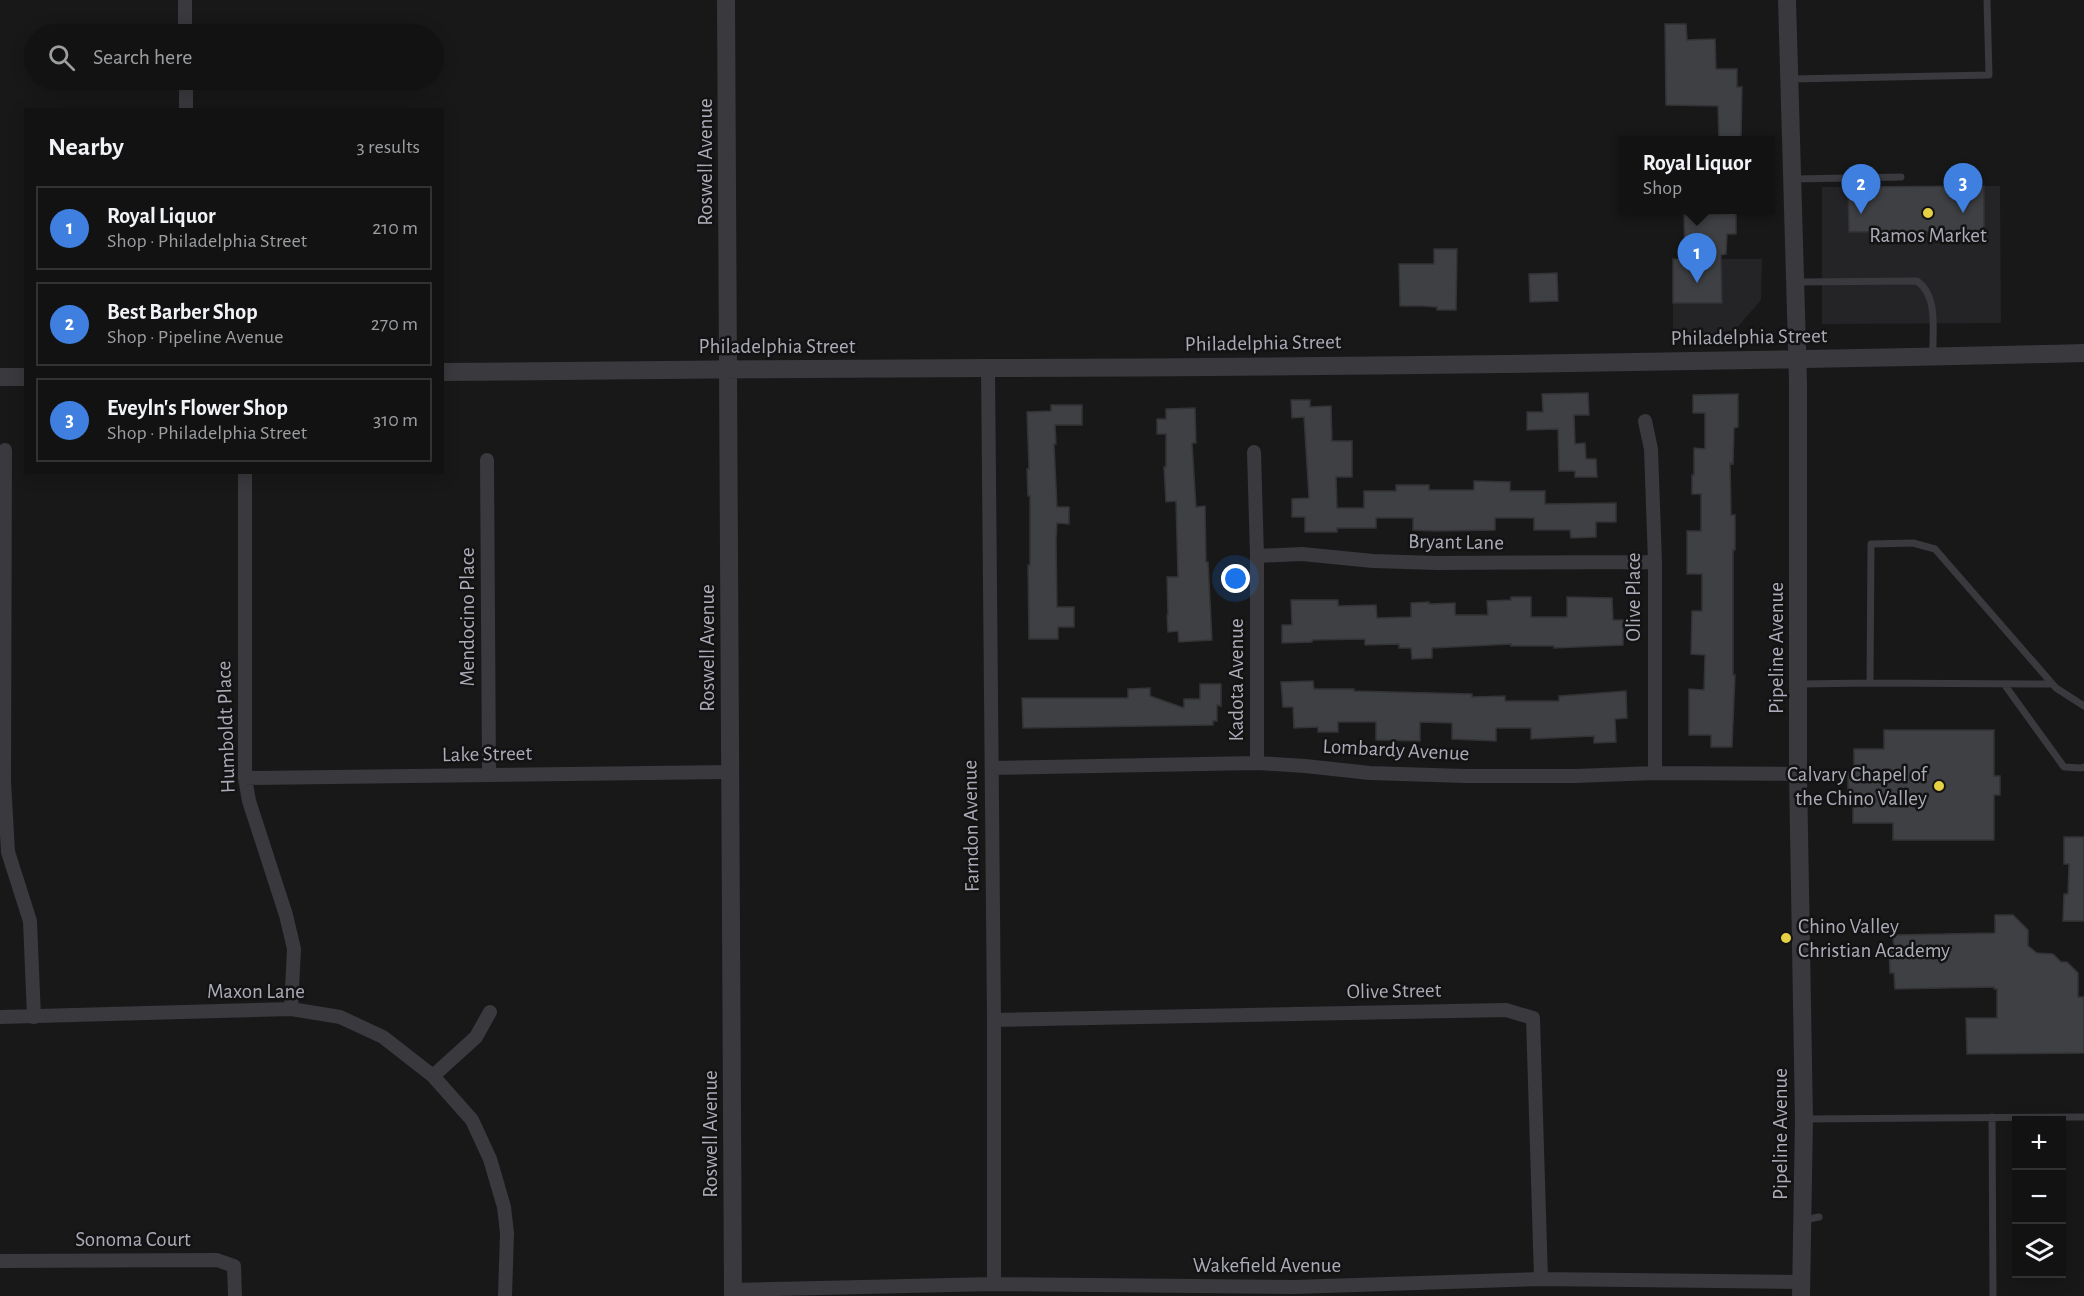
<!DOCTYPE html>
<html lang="en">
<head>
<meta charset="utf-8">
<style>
	body { margin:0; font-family:"Alegreya Sans",sans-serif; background:#1f2021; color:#f1f3f6 }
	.controls { position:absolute; right:18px; bottom:18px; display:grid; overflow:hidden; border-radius:0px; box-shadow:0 3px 15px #0003 }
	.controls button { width:54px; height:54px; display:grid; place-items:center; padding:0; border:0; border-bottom:2px solid #313233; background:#121213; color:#f1f3f6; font:30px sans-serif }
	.you { position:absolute; left:1236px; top:579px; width:21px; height:21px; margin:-15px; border:4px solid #fff; border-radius:50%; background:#1a73e8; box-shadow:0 0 0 9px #1a73e833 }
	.badge { display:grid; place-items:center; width:39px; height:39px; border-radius:50%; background:#e6d144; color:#fff; font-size:20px; font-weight:700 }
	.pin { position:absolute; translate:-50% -50px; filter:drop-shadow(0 2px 3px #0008) }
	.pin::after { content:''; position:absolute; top:32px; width:21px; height:18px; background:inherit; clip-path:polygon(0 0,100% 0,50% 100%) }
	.popup { position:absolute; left:1619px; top:136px; width:156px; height:78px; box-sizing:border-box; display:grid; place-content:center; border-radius:0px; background:#121213; filter:drop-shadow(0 2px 4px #0005); font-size:20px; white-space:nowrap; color:#9c9ea0 }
	.popup b { font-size:22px; color:#f1f3f6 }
	.popup::after { content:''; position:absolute; left:50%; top:100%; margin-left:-12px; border:12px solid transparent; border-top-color:#121213 }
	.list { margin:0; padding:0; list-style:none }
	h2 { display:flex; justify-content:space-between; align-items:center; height:78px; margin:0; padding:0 24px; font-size:26px }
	h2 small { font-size:20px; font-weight:400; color:#9c9ea0 }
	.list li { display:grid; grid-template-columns:39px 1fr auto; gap:18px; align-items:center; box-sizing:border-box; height:84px; margin:0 12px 12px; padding:0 12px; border:2px solid #313233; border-radius:0px }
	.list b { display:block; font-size:22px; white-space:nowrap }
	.list p { margin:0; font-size:20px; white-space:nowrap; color:#9c9ea0 }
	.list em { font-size:20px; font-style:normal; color:#9c9ea0 }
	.icon { flex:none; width:33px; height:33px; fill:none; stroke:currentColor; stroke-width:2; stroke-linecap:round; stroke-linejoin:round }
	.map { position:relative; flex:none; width:2084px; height:1296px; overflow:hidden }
	.search { position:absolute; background:#121213; box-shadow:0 3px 15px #0003; left:24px; top:24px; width:420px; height:66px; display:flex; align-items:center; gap:15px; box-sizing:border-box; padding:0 21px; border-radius:33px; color:#9c9ea0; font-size:22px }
	.panel { position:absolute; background:#121213; box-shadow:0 3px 15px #0003; left:24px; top:108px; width:420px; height:366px; border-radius:0px }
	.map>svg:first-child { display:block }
</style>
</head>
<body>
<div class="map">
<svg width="2084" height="1296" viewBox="0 0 2084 1296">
	<rect width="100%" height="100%" fill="#181819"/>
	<path fill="#242426" d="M2000,186L2001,323L1822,324V187Z
		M1673,259H1762L1761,300L1735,330L1673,340Z"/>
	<path fill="#3f4043" stroke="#333235" stroke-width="1.5" d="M1665,24H1686L1687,40L1715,39L1716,69H1737V87H1742L1741,139L1719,141L1718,106L1666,105Z
		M1984,186V231L1849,232L1848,187Z
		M1736,213V234H1727L1726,254L1721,255L1722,303H1673V259H1685L1684,215Z
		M1434,249H1457L1456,310H1437V307L1422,306H1400L1399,264H1434Z
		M1557,273L1558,301L1530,302L1529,274Z
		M1588,393L1589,415H1574L1575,444L1585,443L1586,459H1596L1597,477H1575V471H1559L1558,429L1527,430V412H1543L1542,394Z
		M1738,394V427L1734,428L1733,464L1730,463L1731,515H1735V550H1733V675H1735L1732,747H1711V735H1689V689L1704,690L1705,655L1691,654L1692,611H1702V574H1687V531H1701V494H1692V475H1694V448L1705,449V413H1693V395Z
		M1291,400H1310V407L1331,406L1332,441H1352V477H1336L1337,508H1364V491H1396V485H1429V490H1474V481L1510,482V491H1545V504L1616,503V522H1596V537L1571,538L1570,530H1534V518H1495V530L1437,531L1413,530V518H1376V528H1337V532H1305V517H1292V499L1309,498L1304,417L1292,418Z
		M1051,405H1082V425H1055L1056,444H1054L1057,507H1069V524L1057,523L1056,540L1057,607H1074V627H1058V639H1029L1028,565H1030V496H1028L1027,469H1029L1027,412L1051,411Z
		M1195,408L1196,443H1192L1196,507L1205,506L1206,562H1208L1212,640L1179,642L1178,631L1168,632L1167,615H1168L1167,577H1178L1176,501L1166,502L1164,467H1166V434H1157V419H1166V409Z
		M1511,597H1531V617H1567V597L1612,598L1613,620H1623V645L1554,648V646H1511V644L1432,648V658L1412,659L1411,648H1399V644L1365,645V639L1312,640V642L1282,643V625H1292L1291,600H1338V606L1376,605L1377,618L1411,617V603L1429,602V604L1455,603V615H1488L1487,601L1511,600Z
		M1313,681L1314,689H1354V691L1472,694V697L1505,696V701H1559V696L1626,691L1627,718L1615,719L1616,742L1594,743V736L1531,739V728H1496V741L1452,739V723L1420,722V741L1376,740V722H1338V732H1318V727L1294,728L1293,707H1283L1281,682Z
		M1200,684H1221V706L1217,705V721H1213V725L1023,728L1022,698H1128V689L1150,688V696L1184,708V699H1200Z
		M1884,730H1994V776H2000V795H1994V840H1893V823H1853V800H1848V773H1854V749H1884Z
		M2064,837H2084V921H2063L2064,894H2068L2069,864H2064Z
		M1995,915H2013L2028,930V946L2037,953L2053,954L2061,962H2067L2078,973V997H2084V1053L1967,1054L1966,1018H1997V989H1994V987L1895,989L1894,973H1890L1889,950H1894L1893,935L1995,933Z"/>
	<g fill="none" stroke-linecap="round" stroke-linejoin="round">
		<path stroke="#39393e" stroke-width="7" d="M1792,79L1989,75L1987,0
			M1795,179L1901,177
			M1795,282L1917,281C1939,296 1932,332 1933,355
			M1870,683L2052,684
			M1799,684L1870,683L1871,544L1913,543L1935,549L2056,688L2084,706
			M2004,684L2064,767L2081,768L2084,767
			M1992,1117L1993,1296
			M1806,1119L2084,1117
			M1804,1220L1819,1217"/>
		<path stroke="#39393e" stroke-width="14" d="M185,0V34
			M186,80V110
			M988,368L994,1020V1284
			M1645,421L1651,449L1655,562V773
			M5,450L4,781L8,852L30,921L34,1017
			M1254,452L1257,556V763
			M487,460L489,774
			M245,472V778L249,801L286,915L294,949L291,1009
			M1257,556L1302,554L1373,561L1437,563L1655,562
			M992,768L1257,763L1305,766L1370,773L1465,776H1575L1655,773L1798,774
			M245,778L730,772
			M0,1017L291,1009L340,1017L383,1037L433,1076L472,1120L490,1159L504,1207L507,1233L505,1296
			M994,1020L1506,1010L1533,1018L1541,1279
			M433,1076L476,1037L490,1012
			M0,1261L217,1260L234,1266L235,1296
			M733,1290L994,1284L1294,1287L1541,1279L1801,1282"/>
		<path stroke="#39393e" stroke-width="18" d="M726,0L733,1296
			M1787,0L1798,382V774L1804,1119L1801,1296
			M442,372C624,370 805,369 987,368C1353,367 1718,362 2084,353
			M0,377H26"/>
	</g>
	<g fill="#e6d144" stroke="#131314" stroke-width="2">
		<circle cx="1928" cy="213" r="6"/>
		<circle cx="1939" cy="786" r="6"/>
		<circle cx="1786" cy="938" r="6"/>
	</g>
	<g text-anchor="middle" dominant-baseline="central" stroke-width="5" stroke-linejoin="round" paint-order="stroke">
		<g font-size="21" fill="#abacb8" stroke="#131314">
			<text transform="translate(705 162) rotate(-90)">Roswell Avenue</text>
			<text transform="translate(1749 337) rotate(-1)">Philadelphia Street</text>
			<text transform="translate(1263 343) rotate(-1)">Philadelphia Street</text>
			<text x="777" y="346">Philadelphia Street</text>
			<text transform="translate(1456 542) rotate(1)">Bryant Lane</text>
			<text transform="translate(1633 597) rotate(-90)">Olive Place</text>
			<text transform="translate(467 617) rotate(-90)">Mendocino Place</text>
			<text transform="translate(707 648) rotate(-90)">Roswell Avenue</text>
			<text transform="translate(1776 648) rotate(-90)">Pipeline Avenue</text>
			<text transform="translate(1236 680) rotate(-90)">Kadota Avenue</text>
			<text transform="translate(226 727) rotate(-92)">Humboldt Place</text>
			<text transform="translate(1396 750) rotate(3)">Lombardy Avenue</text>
			<text transform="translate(487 754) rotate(-1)">Lake Street</text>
			<text transform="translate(971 826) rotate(-91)">Farndon Avenue</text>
			<text x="256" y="991">Maxon Lane</text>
			<text transform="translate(1394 991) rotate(-1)">Olive Street</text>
			<text transform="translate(710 1134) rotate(-90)">Roswell Avenue</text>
			<text transform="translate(1780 1134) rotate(-90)">Pipeline Avenue</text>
			<text x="133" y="1239">Sonoma Court</text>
			<text x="1267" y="1265">Wakefield Avenue</text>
		</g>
		<g font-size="21" fill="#abacb8" stroke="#131314">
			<text x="1928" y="235">Ramos Market</text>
			<text x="1927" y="774" text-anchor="end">Calvary Chapel of<tspan x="1927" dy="24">the Chino Valley</tspan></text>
			<text x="1798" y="926" text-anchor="start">Chino Valley<tspan x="1798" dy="24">Christian Academy</tspan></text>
		</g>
	</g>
</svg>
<div class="controls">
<button>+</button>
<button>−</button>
<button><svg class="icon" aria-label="layers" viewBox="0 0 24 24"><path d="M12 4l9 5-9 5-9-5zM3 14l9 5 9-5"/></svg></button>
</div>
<div class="you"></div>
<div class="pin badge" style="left:1697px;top:283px;background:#3f7fe0">1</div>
<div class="popup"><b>Royal Liquor</b>Shop</div>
<div class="pin badge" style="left:1861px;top:214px;background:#3f7fe0">2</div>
<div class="pin badge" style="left:1963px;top:213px;background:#3f7fe0">3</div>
<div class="search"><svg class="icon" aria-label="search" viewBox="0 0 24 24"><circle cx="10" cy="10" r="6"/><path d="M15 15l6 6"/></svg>Search here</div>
<section class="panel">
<h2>Nearby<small>3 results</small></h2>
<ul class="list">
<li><span class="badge" style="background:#3f7fe0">1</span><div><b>Royal Liquor</b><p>Shop · Philadelphia Street</p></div><em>210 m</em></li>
<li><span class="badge" style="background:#3f7fe0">2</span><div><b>Best Barber Shop</b><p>Shop · Pipeline Avenue</p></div><em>270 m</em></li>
<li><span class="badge" style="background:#3f7fe0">3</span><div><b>Eveyln's Flower Shop</b><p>Shop · Philadelphia Street</p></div><em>310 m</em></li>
</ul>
</section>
</div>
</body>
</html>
